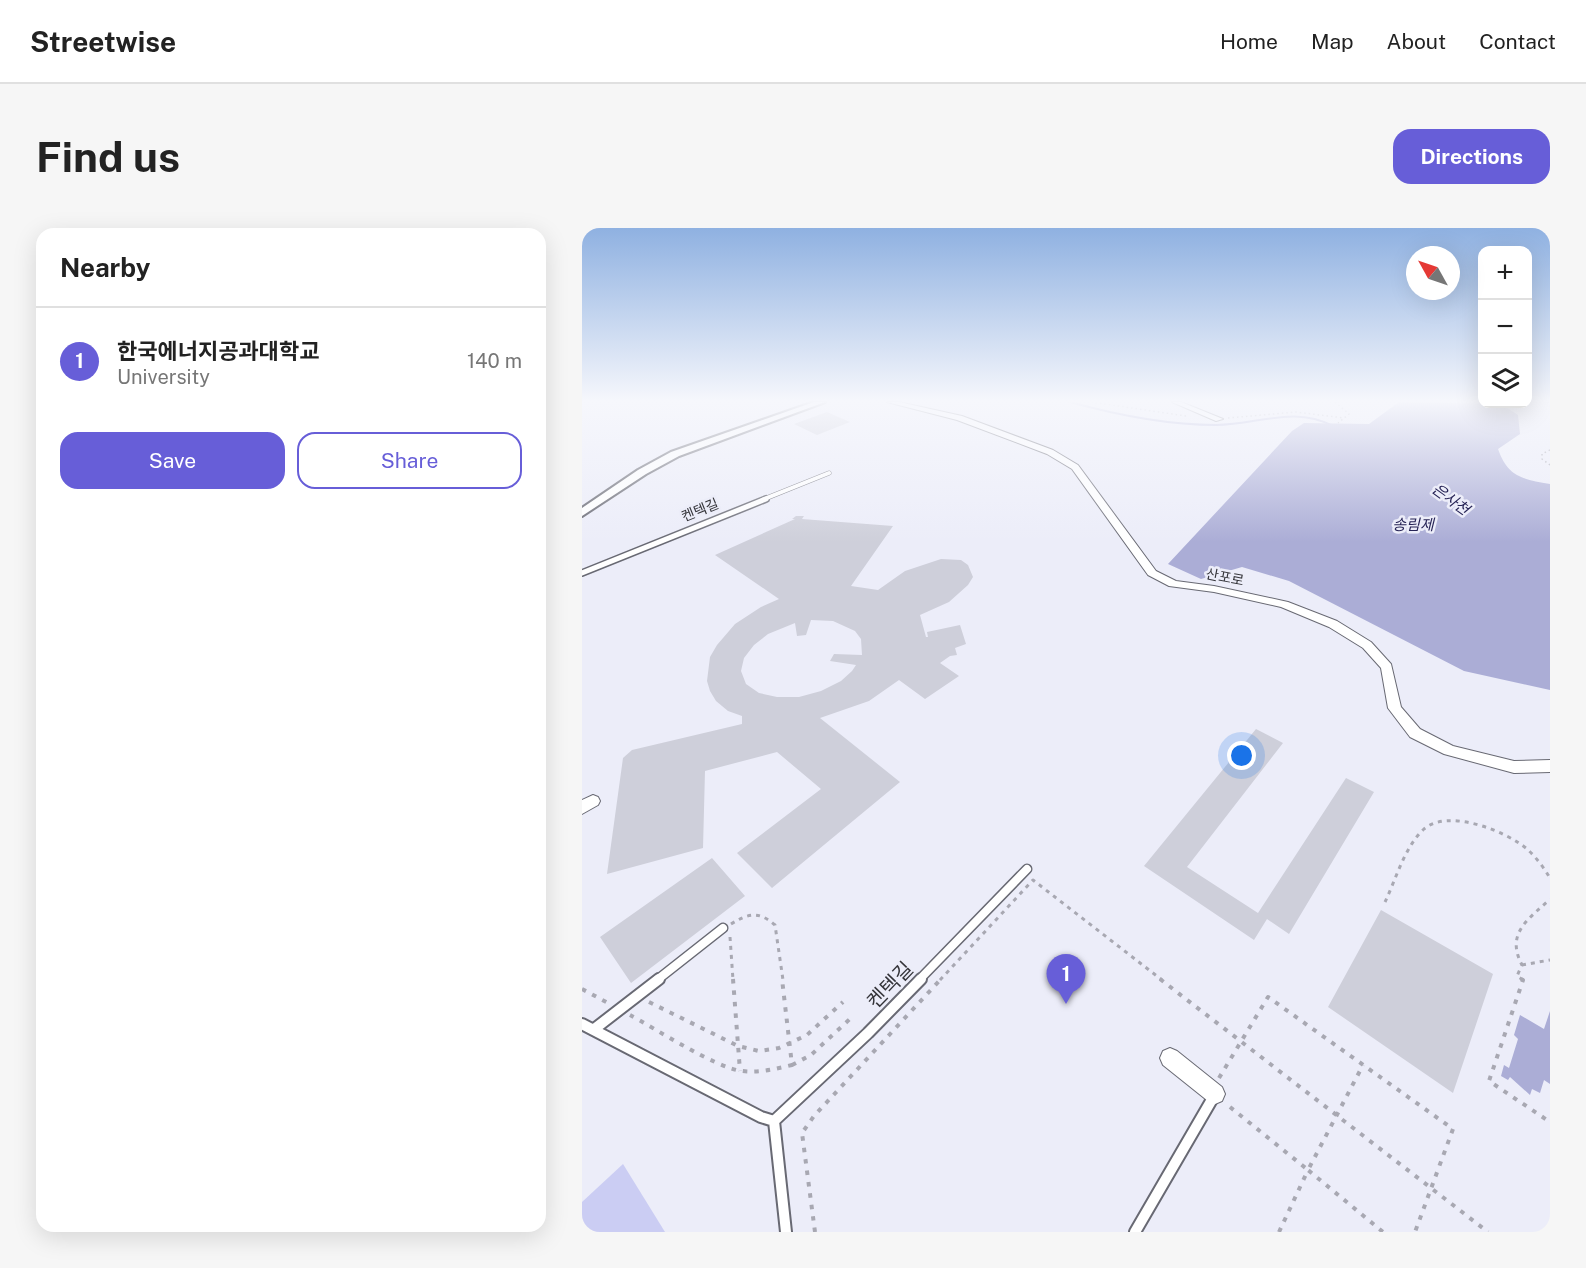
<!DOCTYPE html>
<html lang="en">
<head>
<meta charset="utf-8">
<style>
	body { margin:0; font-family:"Public Sans","Noto Sans KR",sans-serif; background:#f6f6f6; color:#222 }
	.controls { position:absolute; right:18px; top:18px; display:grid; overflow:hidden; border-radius:12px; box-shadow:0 6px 24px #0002 }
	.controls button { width:54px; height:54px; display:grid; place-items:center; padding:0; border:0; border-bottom:2px solid #e0e0e0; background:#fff; color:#222; font:30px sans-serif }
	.compass { position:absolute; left:824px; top:18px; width:54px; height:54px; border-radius:50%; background:#fff; box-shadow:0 6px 24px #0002; rotate:310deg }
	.you { position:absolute; left:660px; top:528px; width:21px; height:21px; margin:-15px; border:4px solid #fff; border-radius:50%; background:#1a73e8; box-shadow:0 0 0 9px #1a73e833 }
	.badge { display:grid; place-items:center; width:39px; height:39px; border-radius:50%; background:#675ed8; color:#fff; font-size:20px; font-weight:700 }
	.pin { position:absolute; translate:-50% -50px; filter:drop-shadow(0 2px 3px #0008) }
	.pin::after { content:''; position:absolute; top:32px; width:21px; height:18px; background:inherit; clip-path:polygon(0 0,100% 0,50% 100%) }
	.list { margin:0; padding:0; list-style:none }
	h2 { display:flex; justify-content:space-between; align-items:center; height:78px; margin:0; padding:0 24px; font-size:26px }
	h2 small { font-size:20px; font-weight:400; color:#767676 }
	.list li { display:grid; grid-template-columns:39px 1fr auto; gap:18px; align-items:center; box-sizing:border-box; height:108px; padding:0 24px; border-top:2px solid #e0e0e0 }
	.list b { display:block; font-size:22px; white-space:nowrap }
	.list p { margin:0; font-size:20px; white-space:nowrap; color:#767676 }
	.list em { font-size:20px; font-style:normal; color:#767676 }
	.actions { display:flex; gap:12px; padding:18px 24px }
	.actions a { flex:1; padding:14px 0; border:2px solid #675ed8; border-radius:18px; text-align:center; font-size:21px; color:#675ed8 }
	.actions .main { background:#675ed8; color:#fff }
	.icon { flex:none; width:33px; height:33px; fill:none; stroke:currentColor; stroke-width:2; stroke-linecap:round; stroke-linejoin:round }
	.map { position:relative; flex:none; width:968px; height:1004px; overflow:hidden; border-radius:18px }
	header { display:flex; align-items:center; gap:36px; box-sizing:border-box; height:84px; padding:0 30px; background:#fff; border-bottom:2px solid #e0e0e0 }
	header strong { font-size:28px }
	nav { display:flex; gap:33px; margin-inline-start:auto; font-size:21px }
	.intro { display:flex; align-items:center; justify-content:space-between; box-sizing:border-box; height:144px; padding:0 36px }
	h1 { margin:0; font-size:42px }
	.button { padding:15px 27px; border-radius:18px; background:#675ed8; color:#fff; font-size:21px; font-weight:700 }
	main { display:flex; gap:36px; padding:0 36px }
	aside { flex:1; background:#fff; border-radius:18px; box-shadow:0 6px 24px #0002 }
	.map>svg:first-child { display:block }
</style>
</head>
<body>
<header>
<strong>Streetwise</strong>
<nav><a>Home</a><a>Map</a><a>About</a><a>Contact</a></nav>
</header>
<div class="intro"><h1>Find us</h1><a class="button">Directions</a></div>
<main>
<aside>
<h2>Nearby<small></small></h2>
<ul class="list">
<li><span class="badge">1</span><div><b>한국에너지공과대학교</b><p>University</p></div><em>140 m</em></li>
</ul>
<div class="actions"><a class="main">Save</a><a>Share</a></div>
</aside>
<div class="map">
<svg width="968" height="1004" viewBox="0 0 968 1004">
	<rect width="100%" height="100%" fill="#ecedf9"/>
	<path fill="#cbcdf3" d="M41,936L83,1004H0V974Z"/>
	<path fill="#abadd6" d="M817,174L919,176L936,187L938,206L916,221C926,249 940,251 968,256V462L882,443L707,353L660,339L619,351L586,336L710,203L722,195L787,196Z
		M968,783V856L962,852L958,865L950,861L948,867L928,849L926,852L919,848L922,837L927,840L936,811L932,807L938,787L962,801Z"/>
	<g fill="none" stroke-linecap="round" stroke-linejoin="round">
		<path stroke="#abadd6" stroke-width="2" d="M488,174C535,187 585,197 634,197C675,197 712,177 751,198"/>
	</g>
	<path fill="#cecfda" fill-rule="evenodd" d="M245,184L268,194L235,207L212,196Z
		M214,288H222L220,291L311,298L269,358L296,362L323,343L359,331L379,332L386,337L391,349L386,357L367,374L338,387L344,409H346L345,404L378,397L384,416L373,420L375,427L368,428L358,435L377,448L343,471L317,452L287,473L238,490L318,554L190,660L155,625L239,561L195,524L123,543L121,620L25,646L41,530L50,522L160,496V488L146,483L134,473L128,463L125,453L128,429L135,417L153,396L179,379L197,371L133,327L213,291H210ZM229,392L251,393L273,403L279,411L280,427L252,426L248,433L274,437L270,443L259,453L239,463L217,469H195L177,465L164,456L159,443L162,430L172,417L186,406L213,395L215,408L224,407Z
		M674,501L701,515L605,639L676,685L764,550L792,564L707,706L685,691L672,712L562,638Z
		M130,630L163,668L49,755L18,709Z
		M799,682L911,746L871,865L746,779Z"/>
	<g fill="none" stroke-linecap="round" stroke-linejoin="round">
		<g stroke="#686973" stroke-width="5">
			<path id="service-far3" d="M180,272L247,245"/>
		</g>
		<g stroke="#686973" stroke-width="8">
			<path id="service-far2" d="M0,345L184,271"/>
		</g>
		<g stroke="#686973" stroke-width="11">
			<path id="service-far1" d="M75,752L141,700
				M337,752L445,641"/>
		</g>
		<g stroke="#686973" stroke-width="14">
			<path id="service" d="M0,796L179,889L192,893
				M11,802L77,751
				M204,1004L192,893L286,805L339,751
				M553,1004L632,868"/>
		</g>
		<g stroke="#686973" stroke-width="2">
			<path id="minor" d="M305,174H317L380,188L471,222L496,237L574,343L594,353L632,358L706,374L755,393L789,414L809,436L819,479L838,501L871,518L932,533L968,532V544L932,545L862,526L828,509L806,480L799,440L781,420L747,399L699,379L632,364L587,358L566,347L490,241L465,226L375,192Z
				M590,174H599L641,191L634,193Z
				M11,567L16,569L18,573L16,577L0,586V572Z
				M588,820L595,823L640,859L643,866L640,873L633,876L626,873L581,837L578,830L581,823Z"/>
		</g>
		<g stroke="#686973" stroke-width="4">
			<path id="tertiary" d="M232,174H243L97,228L64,246L0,288V280L56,242L89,224Z"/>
		</g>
		<path stroke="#a8a8b2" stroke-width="1.5" stroke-dasharray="1.5 3" stroke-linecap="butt" d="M509,174L604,188
			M753,174L767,186L756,195
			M965,174L968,178
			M646,190L714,184L762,190
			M968,222L960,226V231L968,237"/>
		<path stroke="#a8a8b2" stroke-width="3" stroke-dasharray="4 5" stroke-linecap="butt" d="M803,674C814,651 823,618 842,601C866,580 924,603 945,621C954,629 962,640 968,650
			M149,696C167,685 177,683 193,697L201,752
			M148,709L151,752
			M940,737L968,732
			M358,752L451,652L580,752
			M941,752L935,748L940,737C923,705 947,691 968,671"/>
		<path stroke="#a8a8b2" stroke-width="4" stroke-dasharray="4.5 7" stroke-linecap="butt" d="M151,751L158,843
			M578,751L906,1004
			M939,751L941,752L907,853L968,894
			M0,761L26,775
			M67,774L156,818L177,823L197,820L225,807L261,774
			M48,787C74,801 134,840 160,843C177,845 193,841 210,837L200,751
			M210,837L229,827L270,789
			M637,850L686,769L871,901L833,1004
			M648,879L726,942L781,837
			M233,1004L220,905L232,888L359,751
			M697,1004L726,942L801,1004"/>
		<use href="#service-far3" stroke="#fff" stroke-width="4"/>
		<use href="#service-far2" stroke="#fff" stroke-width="5"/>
		<use href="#service-far1" stroke="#fff" stroke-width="8"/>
		<use href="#service" stroke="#fff" stroke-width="10"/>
		<use href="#minor" fill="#fff" fill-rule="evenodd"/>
		<use href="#tertiary" fill="#fff" fill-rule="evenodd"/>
	</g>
	<linearGradient id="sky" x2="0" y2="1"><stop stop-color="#8fb1e1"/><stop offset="0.55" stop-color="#f6f7fc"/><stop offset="1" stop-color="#f6f7fc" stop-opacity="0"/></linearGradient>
	<rect width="968" height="314" fill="url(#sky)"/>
	<g text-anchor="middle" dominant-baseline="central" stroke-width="5" stroke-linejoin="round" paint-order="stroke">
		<g font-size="14" fill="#343439" stroke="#ecedf9">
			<text transform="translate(118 282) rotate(-22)">켄텍길</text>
			<text transform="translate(643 349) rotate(11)">산포로</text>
		</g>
		<g font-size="15" font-style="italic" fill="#272456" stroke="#ecedf9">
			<text transform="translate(869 271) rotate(36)">은사천</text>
			<text x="831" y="296">송림제</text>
		</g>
		<g font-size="20" fill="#343439" stroke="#ecedf9">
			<text transform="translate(308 757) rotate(-46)">켄텍길</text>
		</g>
	</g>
</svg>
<div class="controls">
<button>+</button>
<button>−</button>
<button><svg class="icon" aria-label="layers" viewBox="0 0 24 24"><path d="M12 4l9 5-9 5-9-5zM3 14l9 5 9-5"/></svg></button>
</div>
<svg class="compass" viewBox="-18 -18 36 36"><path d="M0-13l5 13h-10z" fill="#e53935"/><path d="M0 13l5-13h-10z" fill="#767676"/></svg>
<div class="you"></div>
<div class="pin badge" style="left:484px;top:776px">1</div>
</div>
</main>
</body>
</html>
